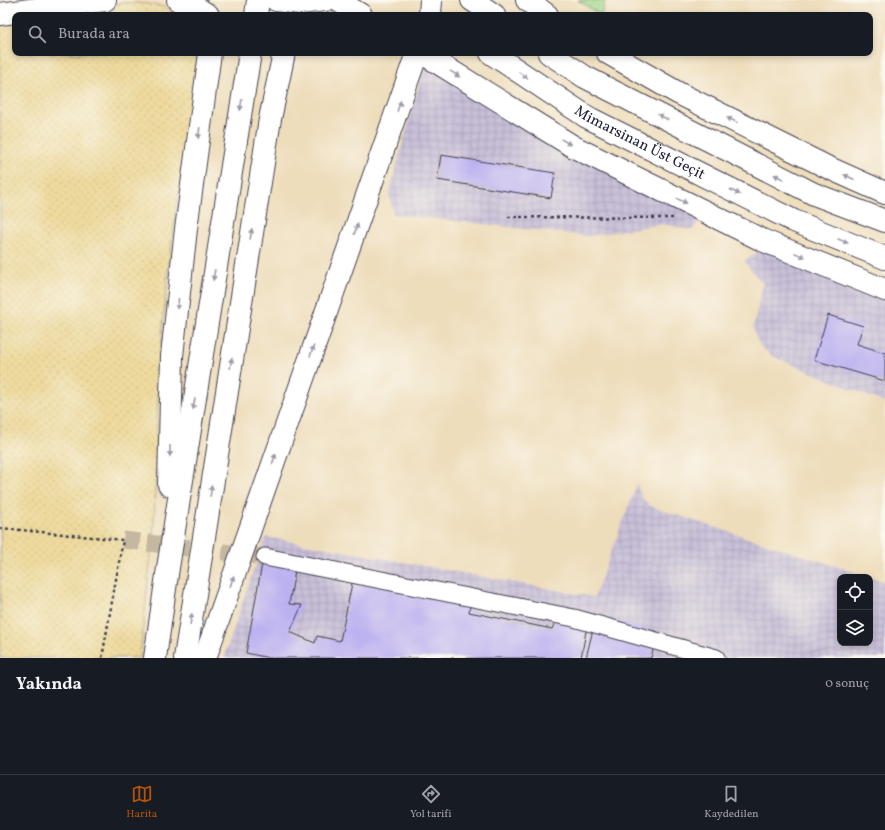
<!DOCTYPE html>
<html lang="tr">
<head>
<meta charset="utf-8">
<style>
	body { margin:0; font-family:Vollkorn,serif; background:#20242c; color:#f1f3f6 }
	.controls { position:absolute; right:12px; bottom:12px; display:grid; overflow:hidden; border-radius:8px; box-shadow:0 2px 6px #0003 }
	.controls button { width:36px; height:36px; display:grid; place-items:center; padding:0; border:0; border-bottom:1px solid #363941; background:#171b24; color:#f1f3f6; font:20px sans-serif }
	.list { margin:0; padding:0; list-style:none }
	h2 { display:flex; justify-content:space-between; align-items:center; height:52px; margin:0; padding:0 16px; font-size:17px }
	h2 small { font-size:13px; font-weight:400; color:#9ea1a6 }
	.icon { flex:none; width:22px; height:22px; fill:none; stroke:currentColor; stroke-width:2; stroke-linecap:round; stroke-linejoin:round }
	.map { position:relative; flex:none; width:885px; height:658px; overflow:hidden }
	.search { position:absolute; background:#171b24; box-shadow:0 2px 6px #0003; left:12px; right:12px; top:12px; height:44px; display:flex; align-items:center; gap:10px; box-sizing:border-box; padding:0 14px; border-radius:8px; color:#9ea1a6; font-size:15px }
	.sheet { height:116px; background:#171b24 }
	nav { display:flex; justify-content:space-around; align-items:center; box-sizing:border-box; height:56px; border-top:1px solid #363941; background:#171b24; font-size:11px; color:#9ea1a6 }
	nav a { display:grid; justify-items:center; gap:2px }
	nav .on { color:#b45309 }
	.map>svg:first-child { display:block }
</style>
</head>
<body>
<div class="map">
<svg width="885" height="658" viewBox="0 0 885 658">
	<defs>
		<pattern id="industrial-grid" width="8" height="8" patternUnits="userSpaceOnUse"><rect width="8" height="8" fill="#c8bfd8"/><path d="M0 4h8M4 0v8" fill="none" stroke="#aca4ba"/></pattern>
		<pattern id="grass-dots" width="8" height="8" patternUnits="userSpaceOnUse"><rect width="8" height="8" fill="#a1d98c"/><path d="M2 2h.1M6 6h.1" fill="none" stroke="#8aba7a" stroke-width="1.8" stroke-linecap="round"/></pattern>
		<pattern id="sand-dots" width="8" height="8" patternUnits="userSpaceOnUse"><rect width="8" height="8" fill="#eeda9e"/><path d="M2 2h.1M6 6h.1" fill="none" stroke="#ccbb89" stroke-width="1.8" stroke-linecap="round"/></pattern>
	</defs>
	<rect width="100%" height="100%" fill="#fbf7ec"/>
	<filter id="ink" filterUnits="userSpaceOnUse"><feTurbulence type="fractalNoise" baseFrequency=".025" numOctaves="2"/><feDisplacementMap in="SourceGraphic" scale="8" xChannelSelector="R" yChannelSelector="G"/><feConvolveMatrix kernelMatrix="1 2 1 2 8 2 1 2 1" color-interpolation-filters="sRGB"/></filter>
	<filter id="wash" filterUnits="userSpaceOnUse"><feTurbulence type="fractalNoise" baseFrequency=".012" numOctaves="4" result="noise"/><feDisplacementMap in="SourceGraphic" scale="16" xChannelSelector="R" yChannelSelector="G"/><feGaussianBlur stdDeviation="0.9" result="paint"/><feColorMatrix in="noise" values="0 0 0 0 0 0 0 0 0 0 0 0 0 0 0 0 0 1.4 0 .05"/><feComposite in="paint" operator="in"/></filter>
	<g filter="url(#wash)">
		<rect width="100%" height="100%" fill="#edb"/>
		<path fill="url(#industrial-grid)" d="M424,66L703,216L692,230L662,224L589,236L393,214L389,193Z
			M769,246L885,291V403L779,359L772,356L760,346L756,337L753,328L763,284L744,261Z
			M637,484L642,498L652,507L869,577H840V643H870V577L885,582V658H224L247,589L266,537L594,597Z"/>
		<path fill="url(#grass-dots)" stroke="#627e64" d="M578,0H605L601,15H600Z"/>
		<path fill="url(#sand-dots)" stroke="#887e6c" d="M123,3C145,2 165,5 185,15H47Z
			M15,22V53H199L179,191L169,263L162,336L158,399L154,524L140,658H0V26Z"/>
		<g id="blocks">
			<path fill="#bbb1f1" d="M441,155L555,173L551,198L437,180Z
				M828,315L863,326L857,344L885,353V381L814,360Z
				M263,558L296,566L289,604L302,605L290,632L315,643L317,636L340,641L355,569L473,590L469,612L552,629L556,620L587,626L581,658H269L246,653Z
				M596,617L658,632L651,658H586Z"/>
		</g>
	</g>
	<g filter="url(#ink)">
		<use href="#blocks" fill-opacity="0" stroke="#413e4e" stroke-width="1"/>
		<g fill="none" stroke-linecap="round" stroke-linejoin="round">
			<path stroke="#c5b8a1" stroke-width="17" stroke-dasharray="17 8" stroke-linecap="butt" d="M123,540L265,557"/>
			<g stroke="#413e4e" stroke-width="19">
				<path id="street" d="M265,557L574,618L716,658"/>
			</g>
			<g stroke="#413e4e" stroke-width="24">
				<g id="highway">
					<path d="M178,0L195,7L208,15"/>
					<path d="M276,0L300,3L325,0"/>
					<path d="M337,0L361,15"/>
					<path d="M472,0L494,15"/>
					<path d="M527,0L547,15"/>
					<path d="M0,14L105,0"/>
					<path d="M256,15L258,0"/>
					<path d="M422,53L574,147L762,240L885,290"/>
					<path id="s1" d="M491,53L587,117L794,221L885,258"/>
					<path d="M549,53L585,77L814,194L885,221"/>
					<path d="M608,53L678,93L827,167L885,193"/>
					<path d="M169,485L172,356L186,229L210,53"/>
					<path d="M155,658L168,568L250,53"/>
					<path d="M185,658L270,119L284,53"/>
					<path d="M205,658L417,53"/>
				</g>
			</g>
			<path stroke="#413e4e" stroke-width="2.5" stroke-dasharray="3 3" stroke-linecap="butt" d="M508,217L673,218
				M0,528L123,540L102,658"/>
			<use href="#street" stroke="#fff" stroke-width="17"/>
			<use href="#highway" stroke="#fff" stroke-width="22"/>
			<g stroke="#413e4e" stroke-width="24" stroke-linecap="butt">
				<path id="highway-bridge" d="M430,15L431,0"/>
			</g>
			<use href="#highway-bridge" stroke="#fff" stroke-width="22"/>
		</g>
		<defs><path id="oneway-solid" d="M-6-.8H1V-3.2L6.5 0L1 3.2V.8H-6Z"/></defs>
		<g fill="#9c9ca7">
			<use href="#oneway-solid" transform="translate(455 74) rotate(32)"/>
			<use href="#oneway-solid" transform="translate(523 75) rotate(34)"/>
			<use href="#oneway-solid" transform="translate(241 105) rotate(99)"/>
			<use href="#oneway-solid" transform="translate(399 106) rotate(-71)"/>
			<use href="#oneway-solid" transform="translate(663 117) rotate(-153)"/>
			<use href="#oneway-solid" transform="translate(732 120) rotate(-154)"/>
			<use href="#oneway-solid" transform="translate(199 133) rotate(98)"/>
			<use href="#oneway-solid" transform="translate(566 142) rotate(32)"/>
			<use href="#oneway-solid" transform="translate(779 177) rotate(-153)"/>
			<use href="#oneway-solid" transform="translate(849 177) rotate(-156)"/>
			<use href="#oneway-solid" transform="translate(735 192) rotate(27)"/>
			<use href="#oneway-solid" transform="translate(682 201) rotate(26)"/>
			<use href="#oneway-solid" transform="translate(356 229) rotate(-70)"/>
			<use href="#oneway-solid" transform="translate(251 234) rotate(-81)"/>
			<use href="#oneway-solid" transform="translate(843 241) rotate(22)"/>
			<use href="#oneway-solid" transform="translate(800 255) rotate(22)"/>
			<use href="#oneway-solid" transform="translate(214 275) rotate(99)"/>
			<use href="#oneway-solid" transform="translate(178 304) rotate(96)"/>
			<use href="#oneway-solid" transform="translate(312 351) rotate(-70)"/>
			<use href="#oneway-solid" transform="translate(231 363) rotate(-81)"/>
			<use href="#oneway-solid" transform="translate(194 404) rotate(99)"/>
			<use href="#oneway-solid" transform="translate(170 451) rotate(91)"/>
			<use href="#oneway-solid" transform="translate(274 459) rotate(-71)"/>
			<use href="#oneway-solid" transform="translate(211 491) rotate(-81)"/>
			<use href="#oneway-solid" transform="translate(232 581) rotate(-71)"/>
			<use href="#oneway-solid" transform="translate(191 619) rotate(-81)"/>
		</g>
	</g>
	<g text-anchor="middle" dominant-baseline="central" stroke-width="3" stroke-linejoin="round" paint-order="stroke">
		<g font-size="15" fill="#22223b" stroke="#fbf7ec">
			<text stroke="none"><textPath href="#s1" startOffset="174">Mimarsinan Üst Geçit</textPath></text>
		</g>
	</g>
</svg>
<div class="controls">
<button><svg class="icon" aria-label="locate" viewBox="0 0 24 24"><circle cx="12" cy="12" r="6"/><path d="M12 2v4M12 18v4M2 12h4M18 12h4"/></svg></button>
<button><svg class="icon" aria-label="layers" viewBox="0 0 24 24"><path d="M12 4l9 5-9 5-9-5zM3 14l9 5 9-5"/></svg></button>
</div>
<div class="search"><svg class="icon" aria-label="search" viewBox="0 0 24 24"><circle cx="10" cy="10" r="6"/><path d="M15 15l6 6"/></svg>Burada ara</div>
</div>
<section class="sheet">
<h2>Yakında<small>0 sonuç</small></h2>
<ul class="list">
</ul>
</section>
<nav>
<a class="on"><svg class="icon" aria-label="map" viewBox="0 0 24 24"><path d="M3 6l6-2 6 2 6-2v14l-6 2-6-2-6 2zM9 4v14M15 6v14"/></svg>Harita</a>
<a><svg class="icon" aria-label="directions" viewBox="0 0 24 24"><path d="M12 3l9 9-9 9-9-9zM9 14v-3h6M13 9l2 2-2 2"/></svg>Yol tarifi</a>
<a><svg class="icon" aria-label="saved" viewBox="0 0 24 24"><path d="M7 4h10v16l-5-4-5 4z"/></svg>Kaydedilen</a>
</nav>
</body>
</html>
